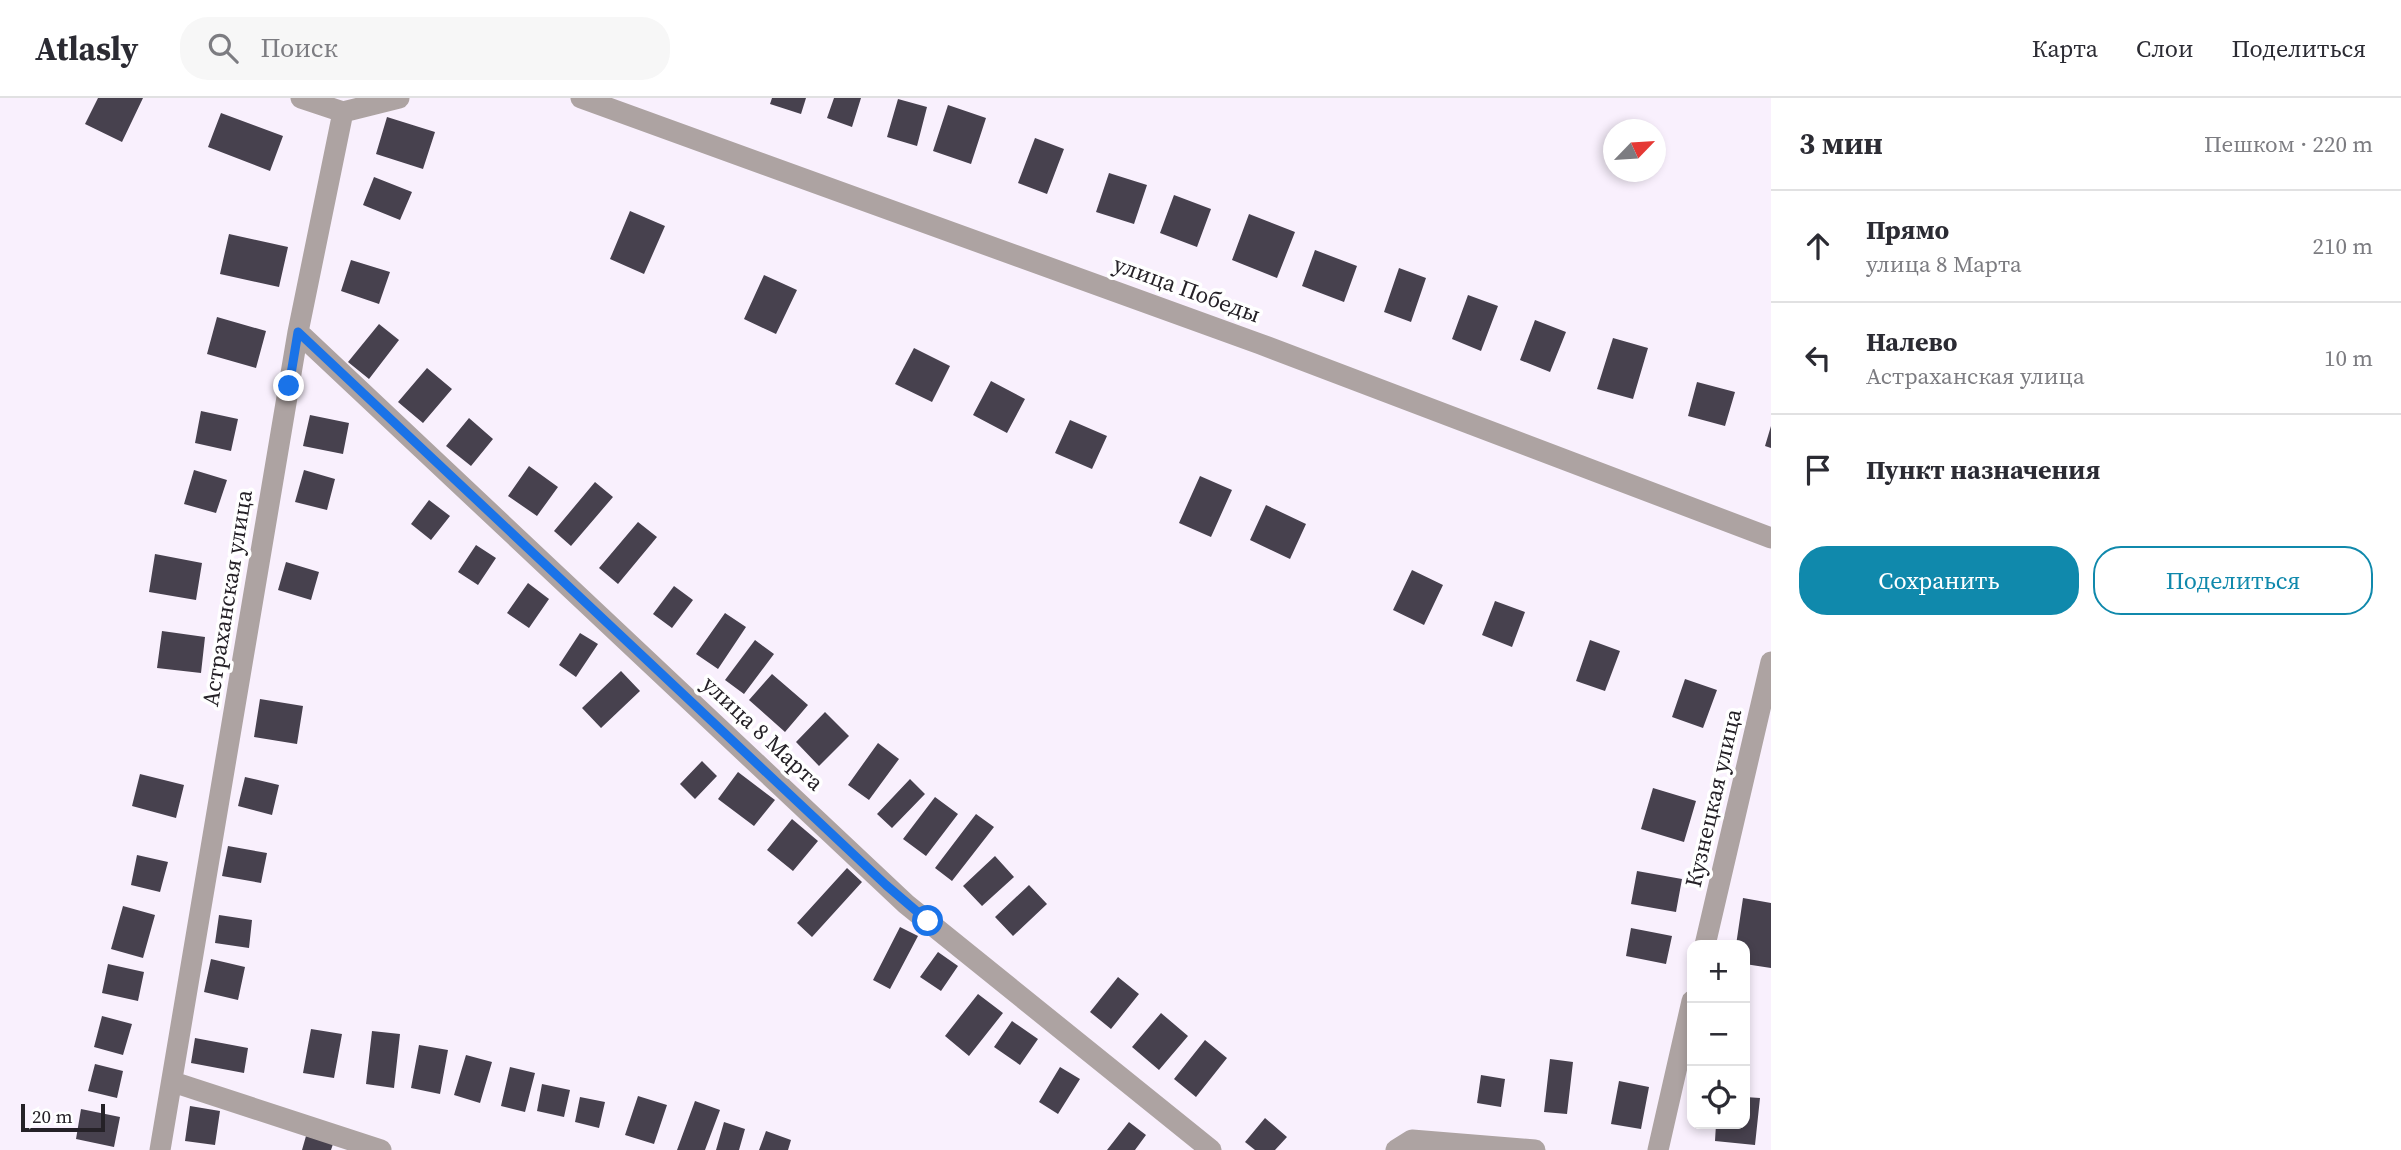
<!DOCTYPE html>
<html lang="ru">
<head>
<meta charset="utf-8">
<style>
	body { margin:0; font-family:"Source Serif 4",serif; background:#f7f7f7; color:#2b2b33 }
	.controls { position:absolute; right:21px; bottom:21px; display:grid; overflow:hidden; border-radius:14px; box-shadow:0 4px 10px #0003 }
	.controls button { width:63px; height:63px; display:grid; place-items:center; padding:0; border:0; border-bottom:2px solid #e1e1e2; background:#fff; color:#2b2b33; font:35px sans-serif }
	.compass { position:absolute; left:1603px; top:21px; width:63px; height:63px; border-radius:50%; background:#fff; box-shadow:0 4px 10px #0003; rotate:65deg }
	.scale { position:absolute; left:21px; bottom:18px; width:84px; box-sizing:border-box; padding-left:7px; border:4px solid #252127; border-top:0; font-size:19px; line-height:24px; white-space:nowrap; color:#252127; -webkit-text-stroke:5px #fff; paint-order:stroke }
	.stop { position:absolute; width:21px; height:21px; margin:-16px; border:5px solid #1a73e8; border-radius:50%; background:#fff }
	.stop.end { background:#1a73e8; border-color:#fff; box-shadow:0 2px 7px #0008 }
	.list { margin:0; padding:0; list-style:none }
	h2 { display:flex; justify-content:space-between; align-items:center; height:91px; margin:0; padding:0 28px; font-size:30px }
	h2 small { font-size:23px; font-weight:400; color:#7c7c81 }
	.list li { display:grid; grid-template-columns:46px 1fr auto; gap:21px; align-items:center; box-sizing:border-box; height:112px; padding:0 28px; border-top:2px solid #e1e1e2 }
	.list b { display:block; font-size:26px; white-space:nowrap }
	.list p { margin:0; font-size:23px; white-space:nowrap; color:#7c7c81 }
	.list em { font-size:23px; font-style:normal; color:#7c7c81 }
	.actions { display:flex; gap:14px; padding:21px 28px }
	.actions a { flex:1; padding:16px 0; border:2px solid #1089ac; border-radius:28px; text-align:center; font-size:24px; color:#1089ac }
	.actions .main { background:#1089ac; color:#fff }
	.icon { flex:none; width:38px; height:38px; fill:none; stroke:currentColor; stroke-width:2; stroke-linecap:round; stroke-linejoin:round }
	.map { position:relative; flex:none; width:1771px; height:1052px; overflow:hidden }
	header { display:flex; align-items:center; gap:42px; box-sizing:border-box; height:98px; padding:0 35px; background:#fff; border-bottom:2px solid #e1e1e2 }
	header strong { font-size:33px }
	nav { display:flex; gap:38px; margin-inline-start:auto; font-size:24px }
	.search { width:490px; height:63px; background:#f7f7f7; display:flex; align-items:center; gap:18px; box-sizing:border-box; padding:0 24px; border-radius:28px; color:#7c7c81; font-size:26px }
	main { display:flex }
	aside { flex:1; background:#fff }
	.map>svg:first-child { display:block }
</style>
</head>
<body>
<header>
<strong>Atlasly</strong>
<div class="search"><svg class="icon" aria-label="search" viewBox="0 0 24 24"><circle cx="10" cy="10" r="6"/><path d="M15 15l6 6"/></svg>Поиск</div>
<nav><a>Карта</a><a>Слои</a><a>Поделиться</a></nav>
</header>
<main>
<div class="map">
<svg width="1771" height="1052" viewBox="0 0 1771 1052">
	<rect width="100%" height="100%" fill="#f9f0fd"/>
	<path fill="#47414e" d="M98,0H143L122,44L85,26Z
		M772,0H806L801,16L770,6Z
		M834,0H861L852,29L827,20Z
		M898,1L927,9L917,48L887,39Z
		M948,7L986,20L971,66L933,53Z
		M221,15L283,38L270,73L208,49Z
		M387,19L435,34L423,71L376,56Z
		M1035,40L1064,51L1047,96L1018,85Z
		M1109,75L1147,87L1134,126L1096,114Z
		M374,79L412,94L400,122L363,107Z
		M1174,97L1211,111L1197,149L1160,135Z
		M630,113L665,128L644,176L610,161Z
		M1249,116L1295,134L1277,180L1232,162Z
		M229,136L288,149L279,189L220,176Z
		M1315,152L1357,168L1344,204L1302,188Z
		M351,162L390,174L379,206L341,193Z
		M1399,170L1426,180L1411,224L1384,214Z
		M764,177L797,192L776,236L744,221Z
		M1468,197L1498,208L1481,253L1452,241Z
		M217,219L266,233L256,270L207,256Z
		M1535,222L1566,234L1550,274L1520,262Z
		M379,226L399,242L369,281L348,264Z
		M1613,240L1648,250L1633,301L1597,291Z
		M914,250L950,268L932,304L895,286Z
		M427,270L452,291L423,325L398,304Z
		M991,283L1025,301L1007,335L973,317Z
		M1697,284L1735,294L1725,328L1688,318Z
		M201,313L238,321L231,353L195,345Z
		M310,317L349,325L343,356L303,348Z
		M469,320L493,341L471,368L446,348Z
		M1070,322L1107,338L1092,371L1055,355Z
		M1771,328V350L1765,348Z
		M529,368L558,389L537,418L508,398Z
		M194,372L227,382L216,415L184,406Z
		M304,372L335,381L327,412L295,404Z
		M1200,378L1232,392L1211,439L1179,425Z
		M595,384L613,399L571,448L554,433Z
		M429,402L450,418L431,442L411,426Z
		M1266,407L1306,426L1290,461L1250,442Z
		M638,424L657,439L618,486L599,470Z
		M476,447L496,460L478,487L458,474Z
		M155,456L202,465L196,502L149,494Z
		M286,464L319,474L311,502L278,492Z
		M1412,472L1443,487L1424,527L1393,512Z
		M528,485L549,501L529,530L507,515Z
		M674,488L693,502L672,530L653,516Z
		M1495,503L1525,514L1512,549L1482,537Z
		M725,515L746,529L718,571L696,556Z
		M162,533L205,539L201,575L157,570Z
		M580,535L598,546L576,579L559,567Z
		M755,542L774,556L744,596L725,582Z
		M1590,542L1620,553L1605,593L1576,583Z
		M621,573L640,593L601,630L582,610Z
		M772,576L808,607L785,634L749,602Z
		M1685,581L1717,592L1703,630L1672,619Z
		M260,601L303,608L297,646L254,639Z
		M825,614L849,638L819,668L796,644Z
		M878,645L899,661L869,702L848,687Z
		M702,663L717,678L695,701L680,686Z
		M738,674L775,702L754,728L718,701Z
		M140,676L184,687L176,720L132,708Z
		M245,679L279,687L272,717L238,708Z
		M910,681L925,696L892,730L877,716Z
		M1653,690L1696,703L1684,744L1641,731Z
		M935,699L958,716L926,758L903,741Z
		M976,716L994,729L952,783L935,770Z
		M792,721L818,743L793,773L767,752Z
		M228,748L267,755L261,785L222,778Z
		M137,757L168,764L160,794L131,787Z
		M995,758L1014,779L982,808L963,788Z
		M847,770L862,784L812,839L797,825Z
		M1637,773L1682,781L1676,814L1631,806Z
		M1029,787L1047,806L1013,838L995,819Z
		M1743,800L1771,805V870L1745,866V847H1736Z
		M123,808L155,817L143,860L111,851Z
		M219,817L252,822L249,850L215,845Z
		M900,829L918,838L890,891L873,882Z
		M1631,830L1672,838L1666,866L1626,858Z
		M938,854L958,868L941,893L920,879Z
		M211,861L245,869L238,902L204,894Z
		M108,866L144,874L138,903L102,895Z
		M1118,879L1139,896L1111,931L1090,914Z
		M978,896L1003,915L969,958L945,938Z
		M1161,915L1188,938L1159,972L1132,949Z
		M102,918L132,926L123,957L94,949Z
		M1012,923L1038,941L1020,967L994,949Z
		M311,931L342,936L334,980L303,975Z
		M372,933L400,936L394,990L366,986Z
		M195,940L248,950L244,975L191,965Z
		M1205,942L1227,960L1196,999L1174,981Z
		M419,947L448,952L440,996L411,990Z
		M466,957L492,964L480,1005L454,997Z
		M1550,961L1573,964L1567,1016L1544,1014Z
		M95,966L123,973L117,1000L88,993Z
		M510,969L535,975L525,1014L501,1008Z
		M1060,969L1080,981L1058,1016L1039,1004Z
		M1481,977L1505,981L1501,1009L1477,1005Z
		M1619,983L1649,989L1641,1031L1611,1026Z
		M542,986L570,992L564,1019L537,1013Z
		M638,998L667,1007L654,1046L625,1037Z
		M580,999L605,1004L599,1030L575,1024Z
		M1745,999L1760,1000L1755,1047L1715,1043L1716,1026H1745Z
		M695,1003L720,1012L705,1052H677Z
		M190,1008L220,1013L215,1047L185,1043Z
		M81,1011L120,1019L114,1049L76,1041Z
		M1265,1020L1287,1039L1275,1052H1255L1245,1044Z
		M724,1024L745,1031L739,1052H716Z
		M1129,1024L1146,1037L1135,1052H1107Z
		M766,1033L791,1042L788,1052H759Z
		M306,1038L333,1046L331,1052H302Z"/>
	<g fill="none" stroke-linecap="round" stroke-linejoin="round">
		<path stroke="#ada3a2" stroke-width="21" d="M301,0L343,14
			M581,0L1260,246L1771,440
			M298,234L906,806L1211,1052
			M1705,847L1771,564
			M173,984L381,1052
			M160,1052L298,234L343,14L399,0
			M1396,1052L1412,1042L1535,1052
			M1658,1052L1692,903"/>
	</g>
	<g fill="none" stroke-linecap="round" stroke-linejoin="round">
		<path stroke="#1a73e8" stroke-width="9" d="M289,288L298,234L886,787L928,823"/>
	</g>
	<g text-anchor="middle" dominant-baseline="central" stroke-width="7" stroke-linejoin="round" paint-order="stroke">
		<g font-size="23" fill="#252127" stroke="#fff">
			<text transform="translate(1187 191) rotate(20)">улица Победы</text>
			<text transform="translate(227 500) rotate(-81)">Астраханская улица</text>
			<text transform="translate(763 635) rotate(43)">улица 8 Марта</text>
			<text transform="translate(1713 700) rotate(-77)">Кузнецкая улица</text>
		</g>
	</g>
</svg>
<div class="controls">
<button>+</button>
<button>−</button>
<button><svg class="icon" aria-label="locate" viewBox="0 0 24 24"><circle cx="12" cy="12" r="6"/><path d="M12 2v4M12 18v4M2 12h4M18 12h4"/></svg></button>
</div>
<svg class="compass" viewBox="-18 -18 36 36"><path d="M0-13l5 13h-10z" fill="#e53935"/><path d="M0 13l5-13h-10z" fill="#7c7c81"/></svg>
<div class="scale">20 m</div>
<div class="stop" style="left:928px;top:823px"></div>
<div class="stop end" style="left:289px;top:288px"></div>
</div>
<aside>
<h2>3 мин<small>Пешком · 220 m</small></h2>
<ul class="list">
<li><svg class="icon" aria-label="ahead" viewBox="0 0 24 24"><path d="M12 20V5M6 11l6-6 6 6"/></svg><div><b>Прямо</b><p>улица 8 Марта</p></div><em>210 m</em></li>
<li><svg class="icon" aria-label="left" viewBox="0 0 24 24"><path d="M17 20v-9H6M10 6l-5 5 5 5"/></svg><div><b>Налево</b><p>Астраханская улица</p></div><em>10 m</em></li>
<li><svg class="icon" aria-label="arrive" viewBox="0 0 24 24"><path d="M6 21V4h12l-3 4 3 4H6"/></svg><div><b>Пункт назначения</b></div></li>
</ul>
<div class="actions"><a class="main">Сохранить</a><a>Поделиться</a></div>
</aside>
</main>
</body>
</html>
